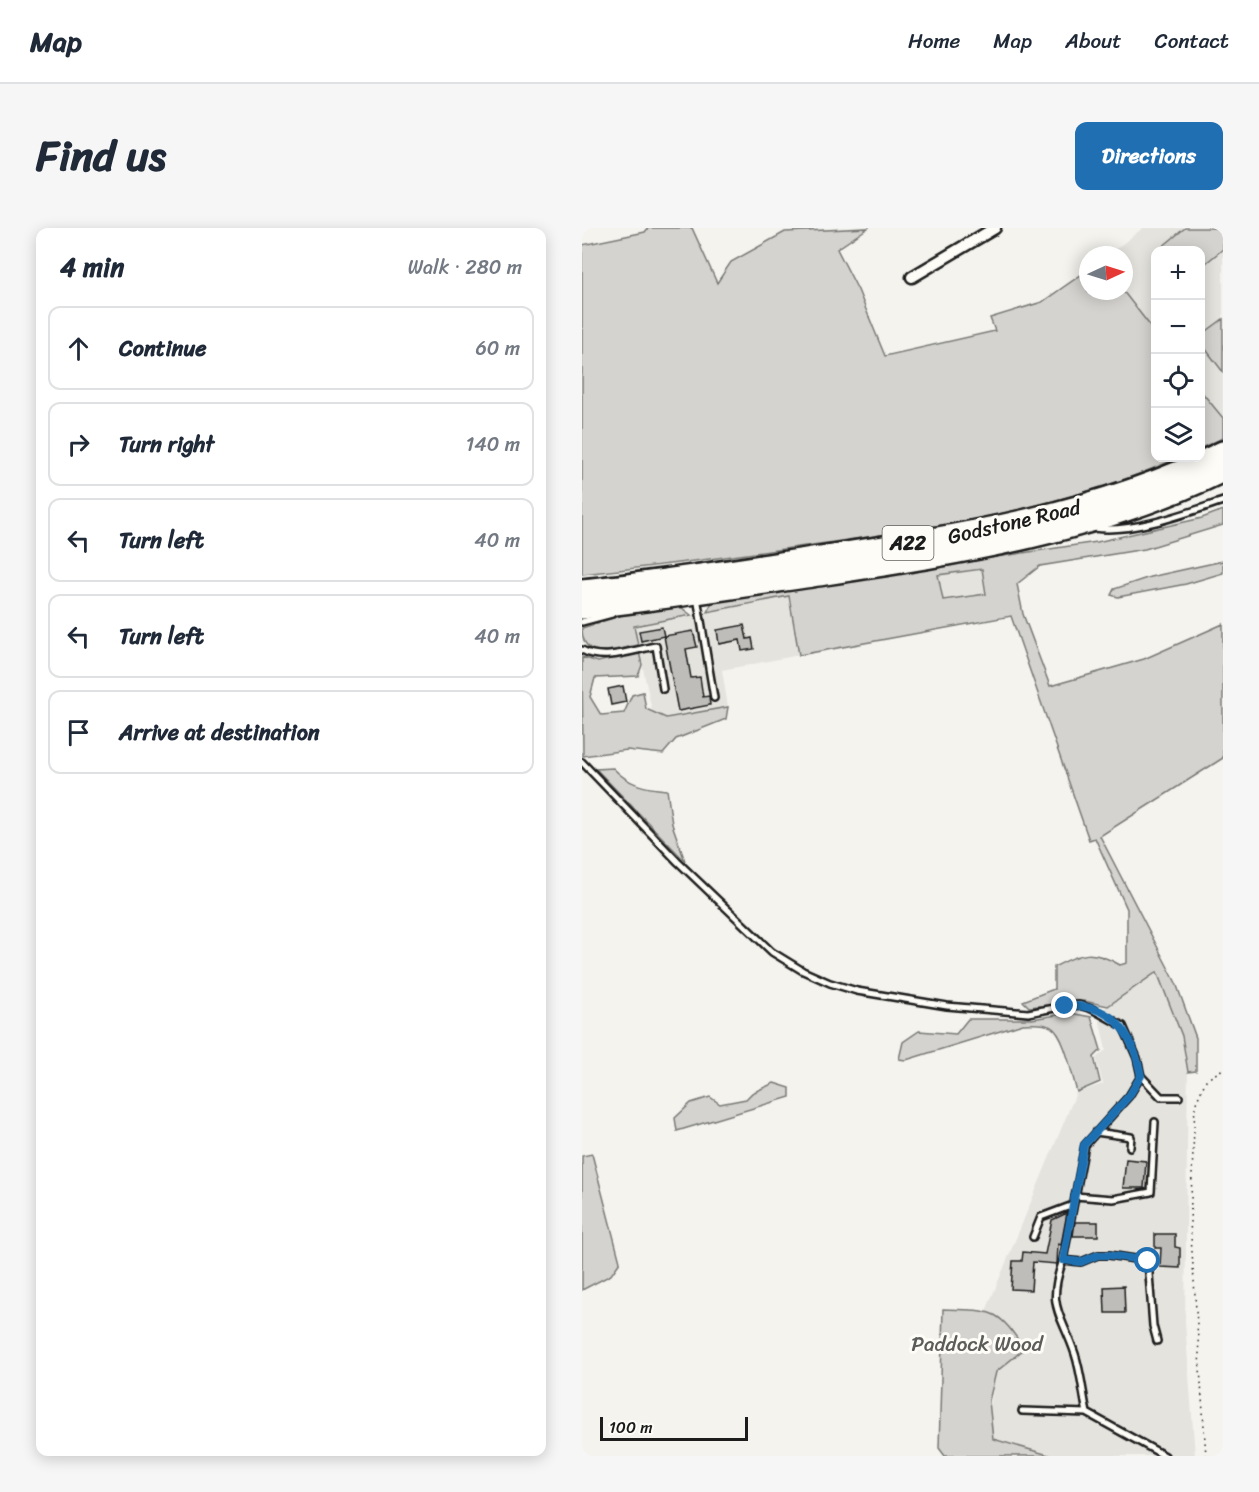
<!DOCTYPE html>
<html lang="en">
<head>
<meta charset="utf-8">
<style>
	body { margin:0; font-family:Sriracha,sans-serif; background:#f6f6f7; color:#1f2937 }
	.controls { position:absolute; right:18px; top:18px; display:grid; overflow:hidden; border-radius:12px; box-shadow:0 3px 15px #0003 }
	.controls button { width:54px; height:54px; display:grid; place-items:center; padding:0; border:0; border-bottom:2px solid #e0e1e3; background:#fff; color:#1f2937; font:30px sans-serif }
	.compass { position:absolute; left:497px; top:18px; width:54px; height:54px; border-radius:50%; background:#fff; box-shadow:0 3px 15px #0003; rotate:86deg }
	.scale { position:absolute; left:18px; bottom:15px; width:148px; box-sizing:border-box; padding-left:6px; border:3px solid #1c1c1c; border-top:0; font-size:16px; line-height:21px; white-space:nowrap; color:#1c1c1c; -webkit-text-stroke:4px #fdfcf7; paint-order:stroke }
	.stop { position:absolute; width:18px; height:18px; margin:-14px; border:4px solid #1f6fb2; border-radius:50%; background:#fff }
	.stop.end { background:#1f6fb2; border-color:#fff; box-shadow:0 2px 6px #0008 }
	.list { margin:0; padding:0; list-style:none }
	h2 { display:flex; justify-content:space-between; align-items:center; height:78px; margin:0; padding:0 24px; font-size:26px }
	h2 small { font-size:20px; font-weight:400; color:#747a83 }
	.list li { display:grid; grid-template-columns:39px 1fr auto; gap:18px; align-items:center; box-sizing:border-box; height:84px; margin:0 12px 12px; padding:0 12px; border:2px solid #e0e1e3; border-radius:12px }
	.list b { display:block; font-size:22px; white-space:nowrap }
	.list em { font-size:20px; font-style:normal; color:#747a83 }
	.icon { flex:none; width:33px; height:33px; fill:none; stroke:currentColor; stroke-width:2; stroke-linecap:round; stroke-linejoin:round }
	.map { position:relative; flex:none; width:641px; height:1228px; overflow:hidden; border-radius:12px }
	header { display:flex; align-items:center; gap:36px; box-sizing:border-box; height:84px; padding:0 30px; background:#fff; border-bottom:2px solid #e0e1e3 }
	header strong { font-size:28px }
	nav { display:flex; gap:33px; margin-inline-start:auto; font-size:21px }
	.intro { display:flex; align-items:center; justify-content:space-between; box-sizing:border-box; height:144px; padding:0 36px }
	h1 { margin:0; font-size:42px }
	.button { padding:15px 27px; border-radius:12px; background:#1f6fb2; color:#fff; font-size:21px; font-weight:700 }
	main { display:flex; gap:36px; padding:0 36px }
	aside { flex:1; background:#fff; border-radius:12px; box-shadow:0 3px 15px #0003 }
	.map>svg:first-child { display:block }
</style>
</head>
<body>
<header>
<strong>Map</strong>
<nav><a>Home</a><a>Map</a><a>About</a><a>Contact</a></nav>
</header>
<div class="intro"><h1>Find us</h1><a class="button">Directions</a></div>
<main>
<aside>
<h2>4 min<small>Walk · 280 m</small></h2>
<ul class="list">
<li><svg class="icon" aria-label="ahead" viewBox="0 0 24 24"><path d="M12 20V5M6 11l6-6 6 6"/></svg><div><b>Continue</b></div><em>60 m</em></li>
<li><svg class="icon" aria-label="right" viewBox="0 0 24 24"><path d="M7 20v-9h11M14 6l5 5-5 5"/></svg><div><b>Turn right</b></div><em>140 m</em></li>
<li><svg class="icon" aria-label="left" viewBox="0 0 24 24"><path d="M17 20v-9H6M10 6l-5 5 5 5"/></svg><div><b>Turn left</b></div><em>40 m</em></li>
<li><svg class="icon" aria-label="left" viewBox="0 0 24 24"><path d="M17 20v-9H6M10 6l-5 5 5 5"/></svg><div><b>Turn left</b></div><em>40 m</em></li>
<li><svg class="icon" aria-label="arrive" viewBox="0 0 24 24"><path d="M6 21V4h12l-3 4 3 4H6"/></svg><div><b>Arrive at destination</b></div></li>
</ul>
</aside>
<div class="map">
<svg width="641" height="1228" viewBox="0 0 641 1228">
	<rect width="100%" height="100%" fill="#f4f3ee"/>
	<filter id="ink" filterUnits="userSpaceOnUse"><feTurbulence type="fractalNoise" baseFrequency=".0167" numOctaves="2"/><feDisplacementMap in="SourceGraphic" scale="12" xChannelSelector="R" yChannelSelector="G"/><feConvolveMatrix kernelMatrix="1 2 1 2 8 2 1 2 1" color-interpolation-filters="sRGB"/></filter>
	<g filter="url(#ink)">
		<path fill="#e4e3de" d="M561,0H641V190L619,162L618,22H574L573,104L541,63L542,27H526Z
			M400,342L404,366L361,372L356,347Z
			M208,368L217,427L140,442L146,479L72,492L52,398Z
			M575,744L600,808L606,832L603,1094L613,1228H472L411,1211L408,1180L414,1144L404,1083L494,865L521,856L514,830L524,822L516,785Z"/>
		<path fill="#d4d3cf" stroke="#787876" stroke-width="1.5" fill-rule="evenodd" d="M66,0H110L135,55L149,34L203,4L286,0L255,21L276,62L303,128L413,103L408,90L460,74L506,42V63H541L573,104L574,230H596C481,281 354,300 230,317C153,328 77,338 0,346V17L63,4Z
			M603,0H636L641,7V21L619,39L618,22H583L580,19Z
			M641,91V144L619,115L618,108Z
			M618,162L641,190V210L619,220Z
			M641,282V297L563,321L458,338L435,356L441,386L468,458L562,431L641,396V530L518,608L594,755L614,810V843L606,844L600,808L575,744L526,778L502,773L447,779L441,773L472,761V739C501,724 510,721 538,737L545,735V681L513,610L507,612L429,388L217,427L207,368L125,384L132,371L515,314L620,290ZM400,341L404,366L361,372L356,347Z
			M641,333V345L604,356L536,369L529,367L532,361L568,349Z
			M95,376L109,387L52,398L56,417C33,421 0,435 0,400L53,383Z
			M57,424L60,437L56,448L13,450L8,469L19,487L42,485L50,467L61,464L64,481L84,490L146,479L144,491L94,511L81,526L45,522L1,528L0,429L16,434Z
			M31,540C47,557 62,560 85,562L90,596L103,633L14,541Z
			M488,785L509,789L519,822L512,829L518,854L495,864C490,848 483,807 469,799C461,794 449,796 441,796L324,832L317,831L321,814L337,803L374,806L386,791H450Z
			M192,855L208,860V869L95,903L93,890L109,875L128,869L138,876L164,871L170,865Z
			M10,926L38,1034L29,1047L0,1062V928Z
			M361,1081C409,1083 415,1078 442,1121L414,1144L407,1173L411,1211L470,1228H363L357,1220Z"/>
		<path fill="#bebdba" stroke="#1c1c1c" stroke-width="1.5" d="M162,397L165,411L170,410L172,421L160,423L158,412L137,416L135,402Z
			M80,399L82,408L59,413L57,403Z
			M111,403L115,419L104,421L109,450L118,449L121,469L127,468L128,477L96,483L82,408Z
			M41,458L44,474L29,477L26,461Z
			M544,931L564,933L562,960H541Z
			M485,985L479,1017L476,1016L475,1036L451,1034L449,1062L429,1061L431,1033H440L441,1024L463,1026L470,992Z
			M493,994H516V1008H491Z
			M573,1006H593V1019L598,1020V1040L578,1039L579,1020H573Z
			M542,1058L543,1085H523L522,1059Z"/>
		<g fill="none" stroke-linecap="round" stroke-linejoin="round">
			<g stroke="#1c1c1c" stroke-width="10">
				<path id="lane" d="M512,300C549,306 605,285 641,273
					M115,369L132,470
					M0,394L30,386
					M0,422C21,434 51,422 74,418L81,461
					M0,534L96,634L190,724L221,743L248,755L275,763L365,778L446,785L483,778L497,777L510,781L541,798L555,830L559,848L547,868L503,917L481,1032C464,1080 479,1084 493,1126C499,1144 501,1166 505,1185L583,1228
					M559,848L579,869H597
					M514,904L549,909L548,919
					M493,968L531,971L569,964L573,894
					M451,1009L459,989L491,977
					M481,1032L499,1034L516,1027H527L566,1033L571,1098L575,1113
					M440,1183L505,1185"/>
			</g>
			<g stroke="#1c1c1c" stroke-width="15">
				<path id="street" d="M330,49L413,0"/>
			</g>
			<g stroke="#1c1c1c" stroke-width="26">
				<path id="highway" d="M0,362C80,354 159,341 238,329C376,308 515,287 641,224
					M0,380C81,371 162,358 243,346C380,325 515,304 641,243"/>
			</g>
			<path stroke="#1c1c1c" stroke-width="1.5" stroke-dasharray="1.5 4.5" stroke-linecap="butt" d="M624,1228L608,994L613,877L624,852L641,841"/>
			<use href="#lane" stroke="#fdfcf7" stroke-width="5"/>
			<use href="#street" stroke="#fdfcf7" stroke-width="10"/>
			<use href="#highway" stroke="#fdfcf7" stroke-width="21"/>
		</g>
	</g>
	<g fill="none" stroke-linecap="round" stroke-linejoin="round" filter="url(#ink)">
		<path stroke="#1f6fb2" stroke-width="8" d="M483,778C531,775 551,805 559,848L547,868L502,917L481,1032L499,1034L516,1027H527L566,1033"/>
	</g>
	<g text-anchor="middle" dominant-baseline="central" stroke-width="6" stroke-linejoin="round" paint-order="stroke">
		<rect fill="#fdfcf7" stroke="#605f5e" stroke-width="1.5" x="300.5" y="298" width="51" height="34" rx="4.5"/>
		<g font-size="20" font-weight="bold" fill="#1c1c1c">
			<text x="326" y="315">A22</text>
		</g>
		<g font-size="21" fill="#1c1c1c" stroke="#fdfcf7">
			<text transform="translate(432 294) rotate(-13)">Godstone Road</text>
		</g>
		<g font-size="21" fill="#5c5c5b" stroke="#fdfcf7">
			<text x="395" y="1116">Paddock Wood</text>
		</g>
	</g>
</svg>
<div class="controls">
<button>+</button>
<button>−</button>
<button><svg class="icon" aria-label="locate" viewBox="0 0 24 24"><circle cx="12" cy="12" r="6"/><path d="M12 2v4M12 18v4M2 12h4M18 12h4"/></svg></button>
<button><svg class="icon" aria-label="layers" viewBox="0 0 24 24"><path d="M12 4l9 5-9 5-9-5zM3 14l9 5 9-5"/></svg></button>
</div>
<svg class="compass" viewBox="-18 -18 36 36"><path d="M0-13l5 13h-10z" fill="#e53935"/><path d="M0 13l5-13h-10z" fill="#747a83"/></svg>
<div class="scale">100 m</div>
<div class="stop" style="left:566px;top:1033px"></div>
<div class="stop end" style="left:483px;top:778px"></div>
</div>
</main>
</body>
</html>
